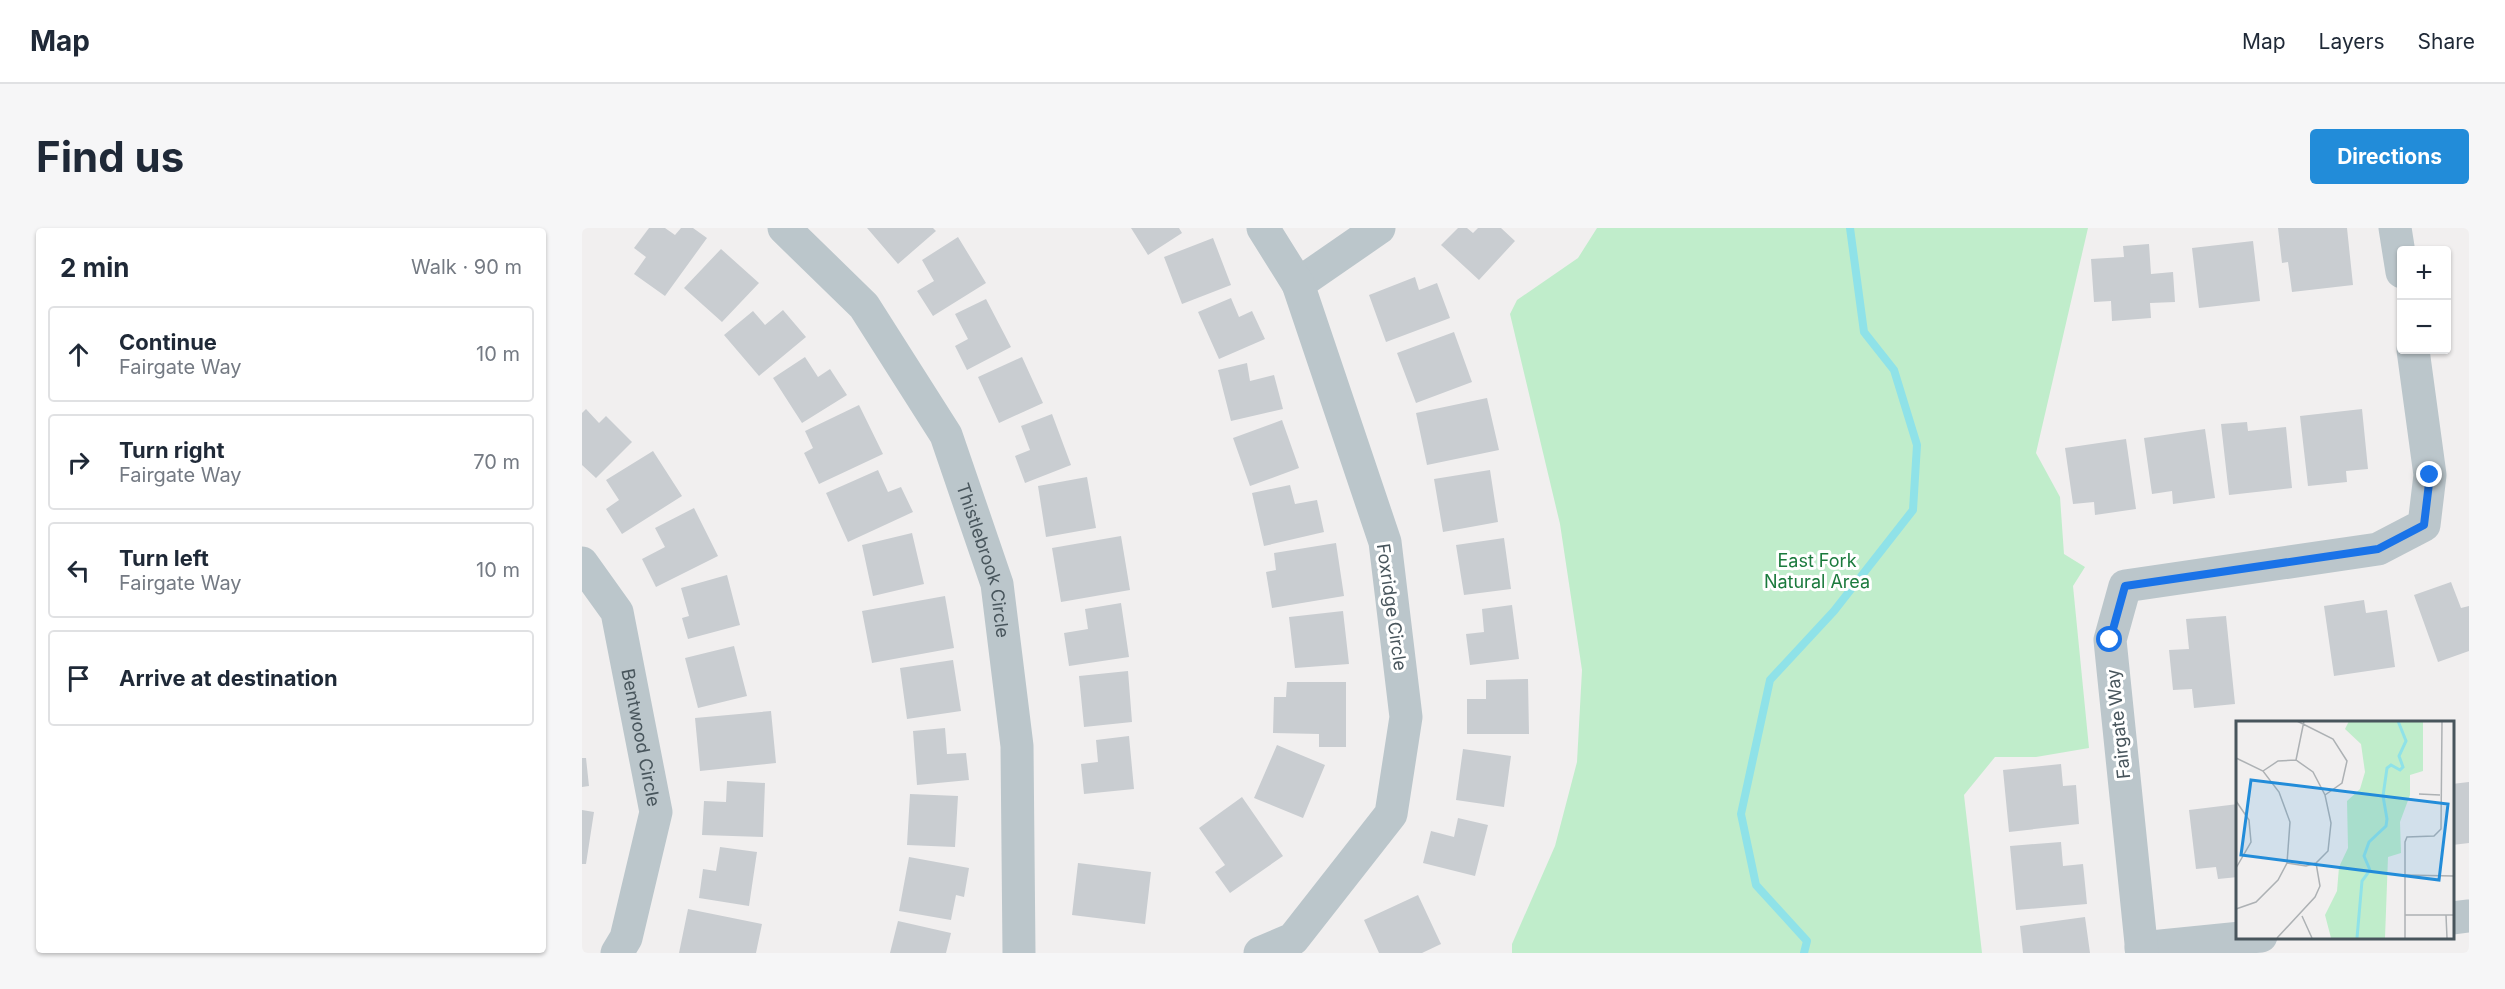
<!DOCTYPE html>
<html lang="en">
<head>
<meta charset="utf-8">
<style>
	body { margin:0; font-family:Inter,sans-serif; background:#f6f6f7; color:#1f2937 }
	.controls { position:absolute; right:18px; top:18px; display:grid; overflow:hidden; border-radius:6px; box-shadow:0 2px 4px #0004 }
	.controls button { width:54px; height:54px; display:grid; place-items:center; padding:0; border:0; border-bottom:2px solid #e0e1e3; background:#fff; color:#1f2937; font:30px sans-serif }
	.stop { position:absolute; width:18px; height:18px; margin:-14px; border:4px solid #1a73e8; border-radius:50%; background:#fff }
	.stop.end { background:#1a73e8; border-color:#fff; box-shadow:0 2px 6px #0008 }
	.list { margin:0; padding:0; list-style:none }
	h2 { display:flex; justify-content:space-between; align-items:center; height:78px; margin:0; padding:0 24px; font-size:26px }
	h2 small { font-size:20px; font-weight:400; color:#747a83 }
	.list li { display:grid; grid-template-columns:39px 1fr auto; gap:18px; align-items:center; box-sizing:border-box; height:96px; margin:0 12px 12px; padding:0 12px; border:2px solid #e0e1e3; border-radius:6px }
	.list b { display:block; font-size:22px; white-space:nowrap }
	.list p { margin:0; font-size:20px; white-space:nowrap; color:#747a83 }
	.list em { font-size:20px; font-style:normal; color:#747a83 }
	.icon { flex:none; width:33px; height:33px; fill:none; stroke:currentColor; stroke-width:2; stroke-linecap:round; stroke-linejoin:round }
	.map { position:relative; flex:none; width:1887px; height:725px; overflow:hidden; border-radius:6px }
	header { display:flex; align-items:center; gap:36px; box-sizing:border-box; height:84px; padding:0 30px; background:#fff; border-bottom:2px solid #e0e1e3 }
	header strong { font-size:28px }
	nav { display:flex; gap:33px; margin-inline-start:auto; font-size:21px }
	.intro { display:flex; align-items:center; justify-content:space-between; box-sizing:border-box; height:144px; padding:0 36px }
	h1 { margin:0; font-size:42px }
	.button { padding:15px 27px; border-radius:6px; background:#228cd9; color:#fff; font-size:21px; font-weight:700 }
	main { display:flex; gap:36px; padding:0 36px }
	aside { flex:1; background:#fff; border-radius:6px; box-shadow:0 2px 4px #0004 }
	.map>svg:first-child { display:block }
</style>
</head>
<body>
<header>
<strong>Map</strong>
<nav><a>Map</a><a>Layers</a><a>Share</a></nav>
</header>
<div class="intro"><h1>Find us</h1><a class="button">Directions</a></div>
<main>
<aside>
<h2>2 min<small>Walk · 90 m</small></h2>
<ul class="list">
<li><svg class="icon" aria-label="ahead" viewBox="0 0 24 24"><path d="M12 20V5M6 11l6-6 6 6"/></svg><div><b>Continue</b><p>Fairgate Way</p></div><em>10 m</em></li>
<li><svg class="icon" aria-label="right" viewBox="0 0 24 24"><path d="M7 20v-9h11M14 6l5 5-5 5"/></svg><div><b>Turn right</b><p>Fairgate Way</p></div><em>70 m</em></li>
<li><svg class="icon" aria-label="left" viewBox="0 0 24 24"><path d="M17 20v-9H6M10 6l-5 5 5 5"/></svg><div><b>Turn left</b><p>Fairgate Way</p></div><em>10 m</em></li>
<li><svg class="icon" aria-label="arrive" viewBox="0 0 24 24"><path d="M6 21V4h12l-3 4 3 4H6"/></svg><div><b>Arrive at destination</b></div></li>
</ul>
</aside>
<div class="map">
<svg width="1887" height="725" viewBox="0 0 1887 725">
	<rect width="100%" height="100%" fill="#f1efef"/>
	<path fill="#c0edcb" d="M1015,0H1506L1454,225L1478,269L1482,326L1503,339L1491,358L1507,520L1454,529H1413L1382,567L1400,725H930V716L973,618L995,534L1000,442L978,296L928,86L935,72L996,30Z"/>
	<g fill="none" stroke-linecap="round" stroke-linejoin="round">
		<path stroke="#8fe2e8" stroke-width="8" d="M1222,725L1225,713L1174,657L1159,586L1188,452L1252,383L1331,282L1335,217L1312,142L1282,104L1268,0"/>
	</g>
	<path fill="#c9cdd1" d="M67,0H83L93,7L99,0H111L125,10L83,68L52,46L64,29L52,20Z
		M285,0H351L354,3L316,36Z
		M549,0H597L600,5L566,27Z
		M876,0H885L891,5L896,0H919L933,13L897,52L859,17Z
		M1696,0H1765L1771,57L1710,64L1706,34L1700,35Z
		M376,9L404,55L351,88L335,63L352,53L340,32Z
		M631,10L649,57L600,76L582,29Z
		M1671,13L1678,73L1617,80L1610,20Z
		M1567,16L1569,46L1591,44L1593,74L1568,75L1569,90L1530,93L1529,73L1512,74L1509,31L1542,29L1541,18Z
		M139,21L177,55L140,94L102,60Z
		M833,49L837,62L855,55L868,90L804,114L787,67Z
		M649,70L657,89L670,83L683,111L637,131L616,84Z
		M404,71L429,119L385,142L373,118L386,111L373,86Z
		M201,82L224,109L177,148L142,107L171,83L183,97Z
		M872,104L890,154L834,175L815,125Z
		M223,129L236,149L248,141L265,167L220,195L191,150Z
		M440,129L461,175L417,195L396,149Z
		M665,135L668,153L692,147L701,181L649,193L636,142Z
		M905,170L917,222L845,237L834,185Z
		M277,177L301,226L237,256L222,225L231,220L223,203Z
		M4,181L17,195L24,188L50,214L14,250L0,237V185Z
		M1780,181L1786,241L1764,243L1765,254L1726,258L1718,188Z
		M470,186L489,237L443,255L433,228L448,222L439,198Z
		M700,192L717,240L668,258L651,210Z
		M1665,194L1666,203L1704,199L1710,260L1647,267L1639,196Z
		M1623,201L1633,270L1591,276L1590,263L1570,266L1562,210Z
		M1544,211L1554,281L1513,287L1512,274L1491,276L1483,220Z
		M71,223L100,268L40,306L24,281L37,272L24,252Z
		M296,242L306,264L319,259L331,284L266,314L244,265Z
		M908,242L916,294L861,304L852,251Z
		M505,249L514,300L464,309L456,258Z
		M708,257L713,276L735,272L742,304L682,318L670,265Z
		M112,280L136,328L74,359L60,331L83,319L73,300Z
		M330,305L342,356L291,368L280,317Z
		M539,308L548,362L479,374L470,320Z
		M922,310L929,361L882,367L874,317Z
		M754,315L762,368L690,380L684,344L694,342L692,325Z
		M145,347L158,397L106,411L100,390L107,388L99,360Z
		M1869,354L1879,380L1887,378V423L1856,434L1832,367Z
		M363,368L372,420L290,435L280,383Z
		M1782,372L1784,385L1805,382L1813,439L1752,448L1742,378Z
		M539,375L547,429L487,438L482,405L506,401L503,381Z
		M930,377L937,431L888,437L884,406L902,404L900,381Z
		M761,383L767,436L713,440L707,389Z
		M1644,388L1653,476L1612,480L1610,461L1591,462L1587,422L1607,421L1604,391Z
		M152,418L165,468L116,480L103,430Z
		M371,432L379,483L325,491L318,440Z
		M546,443L550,494L502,499L497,448Z
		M946,451L947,506H885V471H904V452Z
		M705,454H764V519H737V506L691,505L692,469H704Z
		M189,483L194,535L118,543L113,490Z
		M363,500L365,526L384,525L387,552L335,557L331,503Z
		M547,508L552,561L502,566L499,536L516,534L514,512Z
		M695,517L743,537L721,590L672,570Z
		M881,521L929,528L922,579L874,572Z
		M0,530H4L7,558L0,559Z
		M1479,536L1481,558L1494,557L1497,596L1427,604L1421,542Z
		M145,553L183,555L181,609L120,607L122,573L144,574Z
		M1887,554V615L1870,617V556Z
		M328,566L376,568L373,619L325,617Z
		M660,569L701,628L648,665L633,644L643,637L617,600Z
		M1656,576V649L1636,651L1634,639L1614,641L1607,582Z
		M0,582L12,584L4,636H0Z
		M876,590L906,597L893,648L841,635L849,603L872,609Z
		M1479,614L1481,638L1501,636L1505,676L1434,682L1428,618Z
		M138,619L175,624L167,678L117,670L121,641L134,643Z
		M327,629L387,640L382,669L374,667L369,692L317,683Z
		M496,635L569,644L563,696L490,687Z
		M836,667L859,716L840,725H797L782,692Z
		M106,681L180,696L174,725H97Z
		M1503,689L1508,725H1441L1438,698Z
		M316,693L369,705L364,725H308Z"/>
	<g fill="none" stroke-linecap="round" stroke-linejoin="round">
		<g stroke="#bbc6cb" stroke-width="33">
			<path id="s1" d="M202,0L282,78L364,207L415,356L435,518L437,725"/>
			<path d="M1813,0L1820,44"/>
			<path d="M716,56L797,0"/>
			<path id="s2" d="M0,335L35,384L74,584L44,710L35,725"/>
			<path d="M1870,690L1887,688"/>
			<path d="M1559,720L1679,708"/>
			<path d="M678,725L711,711L809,586L824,489L803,314L716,56L681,0"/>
			<path d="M1560,725L1528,412L1543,358L1796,321L1842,297L1848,247L1831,122"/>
		</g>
	</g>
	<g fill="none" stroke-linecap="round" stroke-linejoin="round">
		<path stroke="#1a73e8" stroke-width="8" d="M1528,412L1543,358L1796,321L1842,297L1848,247"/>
	</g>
	<g text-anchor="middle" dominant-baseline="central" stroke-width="6" stroke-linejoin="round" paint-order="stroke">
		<g font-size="18" fill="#1b7a3d" stroke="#fff">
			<text x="1235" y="332">East Fork<tspan x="1235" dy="21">Natural Area</tspan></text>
		</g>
		<g font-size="18" fill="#48555c" stroke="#fff">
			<text stroke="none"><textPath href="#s1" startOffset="396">Thistlebrook Circle</textPath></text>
			<text transform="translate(810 379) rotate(82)">Foxridge Circle</text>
			<text transform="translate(1536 496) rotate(-96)">Fairgate Way</text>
			<text stroke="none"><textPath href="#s2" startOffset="188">Bentwood Circle</textPath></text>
		</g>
	</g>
	<g transform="translate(1654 493)">
		<rect width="218" height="218" fill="#f1efef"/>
		<path d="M113,0H187V50L174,54V74L164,101L165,132L152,136L149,217H95L89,194L101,170L103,146L112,127L111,80L124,68L129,51L125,23L109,8Z" fill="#c0edcb"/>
		<path fill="none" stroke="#8fe2e8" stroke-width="3" d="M121,217L126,160L134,149L128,135L133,121L150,105L151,98L147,75L151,47L155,44L164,49L167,46L163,35L170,20L162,0"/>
		<path fill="none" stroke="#adb1b4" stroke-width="1.5" d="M61,0L97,18L111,40L106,62L89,74M0,37L27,50L43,71L54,101L51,142L42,159L20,181L0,188M60,39L68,0M27,50L42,40L60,39L77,51L89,74L95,102L92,130L80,142L70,145L51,142M183,73L204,74M0,80L13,99L15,121L0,147M168,154L218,155M169,194H218M210,194L211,217M66,195L76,217M41,217L79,176L84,165L80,142M169,217V121L171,116L198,115L205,108L206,0"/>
		<path fill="#228cd9" fill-opacity="0.15" stroke="#228cd9" stroke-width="3" d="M15,59L212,83L203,159L5,134Z"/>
		<rect width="218" height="218" fill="none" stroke="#48555c" stroke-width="3"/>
	</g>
</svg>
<div class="controls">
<button>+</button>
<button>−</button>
</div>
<div class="stop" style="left:1528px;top:412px"></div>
<div class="stop end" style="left:1848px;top:247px"></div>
</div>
</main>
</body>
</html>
